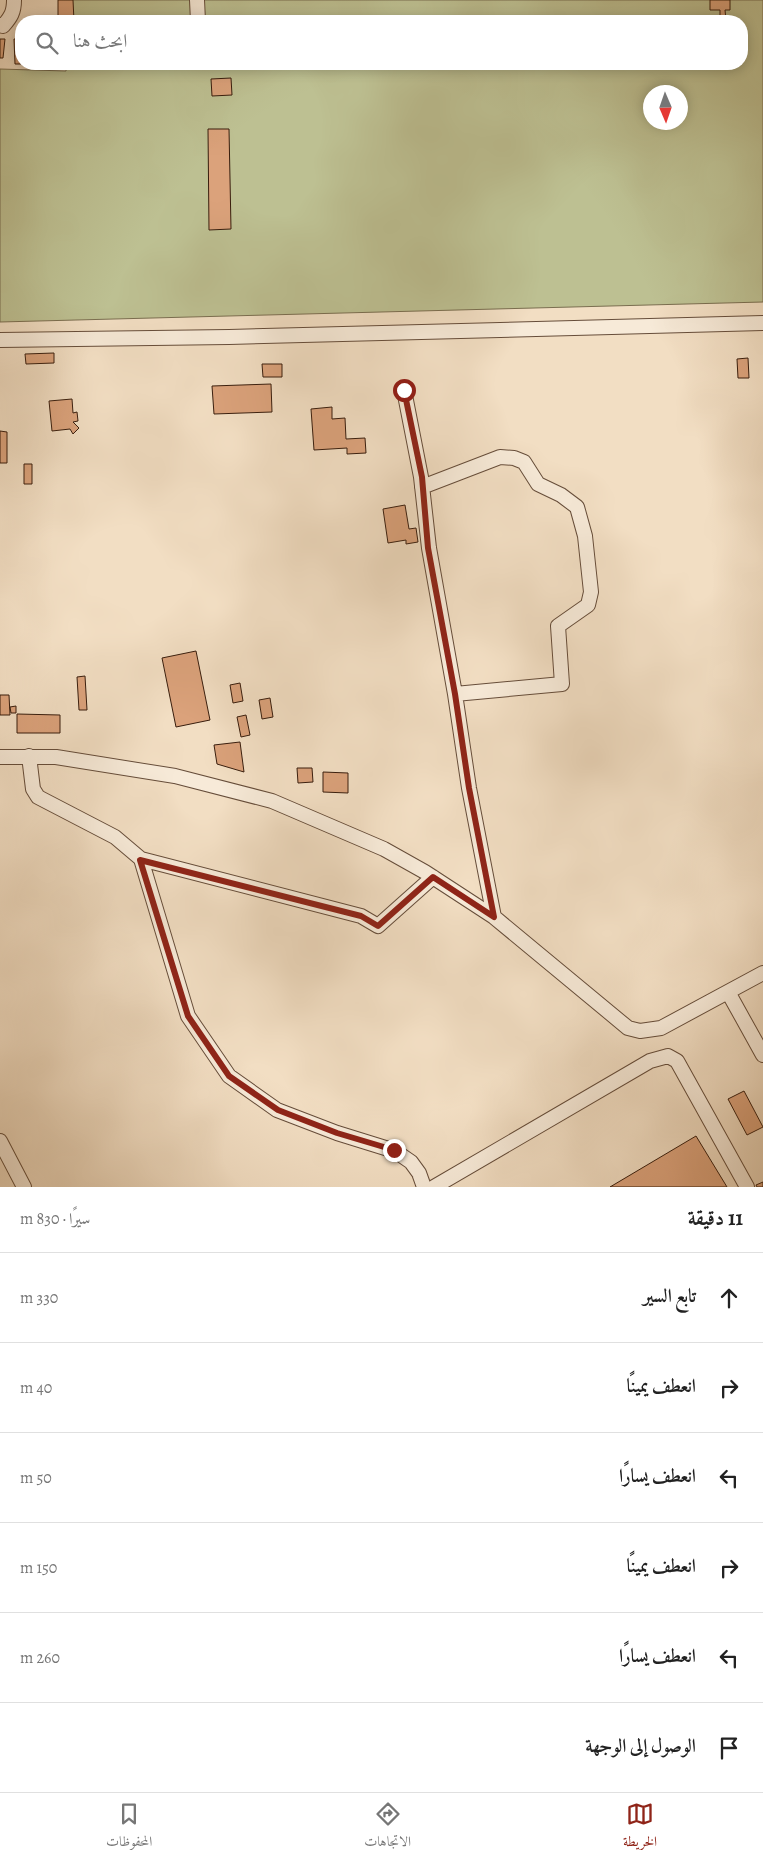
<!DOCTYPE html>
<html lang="ar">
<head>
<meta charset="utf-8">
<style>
	body { margin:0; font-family:Alegreya,Amiri,serif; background:#f6f6f6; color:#222; direction:rtl }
	.compass { position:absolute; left:643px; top:85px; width:45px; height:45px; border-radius:50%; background:#fff; box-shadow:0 2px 12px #0003; rotate:178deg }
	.stop { position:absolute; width:15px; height:15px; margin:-11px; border:4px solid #8f2418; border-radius:50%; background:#fff }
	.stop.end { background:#8f2418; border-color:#fff; box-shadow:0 1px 5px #0008 }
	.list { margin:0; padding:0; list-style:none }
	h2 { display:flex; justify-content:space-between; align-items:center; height:65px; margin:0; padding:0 20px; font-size:21px }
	h2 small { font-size:16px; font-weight:400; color:#767676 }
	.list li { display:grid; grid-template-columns:32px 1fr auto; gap:15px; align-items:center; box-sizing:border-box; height:90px; padding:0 20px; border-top:1px solid #e0e0e0 }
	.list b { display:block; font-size:19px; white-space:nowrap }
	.list em { font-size:16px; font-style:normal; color:#767676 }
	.icon { flex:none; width:28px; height:28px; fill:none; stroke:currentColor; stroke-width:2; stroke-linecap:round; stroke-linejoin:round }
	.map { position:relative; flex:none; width:763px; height:1187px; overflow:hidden; direction:ltr }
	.search { position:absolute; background:#fff; box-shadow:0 2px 12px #0003; left:15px; right:15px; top:15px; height:55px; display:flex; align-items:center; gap:12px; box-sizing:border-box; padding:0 18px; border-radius:20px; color:#767676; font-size:19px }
	.sheet { height:605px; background:#fff }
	nav { display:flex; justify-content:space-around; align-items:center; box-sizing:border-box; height:70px; border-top:1px solid #e0e0e0; background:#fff; font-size:14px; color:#767676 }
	nav a { display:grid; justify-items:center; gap:2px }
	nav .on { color:#8f2418 }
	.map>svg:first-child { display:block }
</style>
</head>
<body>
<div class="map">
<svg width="763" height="1187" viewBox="0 0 763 1187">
	<rect width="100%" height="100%" fill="#f2dec3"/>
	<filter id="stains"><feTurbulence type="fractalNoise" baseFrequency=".004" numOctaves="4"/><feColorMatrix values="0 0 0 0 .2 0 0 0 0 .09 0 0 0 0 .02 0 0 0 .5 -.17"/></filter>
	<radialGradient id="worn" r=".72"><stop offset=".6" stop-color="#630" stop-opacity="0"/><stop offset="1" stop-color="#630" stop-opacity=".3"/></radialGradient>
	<path fill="#bdc092" stroke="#7a6e50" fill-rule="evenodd" d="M65,0H763V302L0,322V69L66,71V64H742V21H66ZM650,92H680V122H650Z"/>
	<path fill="#dba27b" stroke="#381d0d" d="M58,0H73L74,21H58Z
		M710,0H730V10H725L726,20H720V10H710Z
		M0,39H5L3,58H0Z
		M14,39H21V64H31H15Z
		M231,78L232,95L212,96L211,79Z
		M208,129H229L231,229L209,230Z
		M54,353V363L26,364L25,354Z
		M748,358L749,378H738L737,359Z
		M262,364H282V377H263Z
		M271,384L272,412L214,414L212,386Z
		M72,399L73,413L77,412L78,421L73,422L79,428L73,434L70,429L52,431L49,401Z
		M332,407V419L345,418L346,439L365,438L366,453L347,454V448L314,450L311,409Z
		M0,431L7,432V463H0Z
		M24,464H32V484H24Z
		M405,505L409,529L416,528L418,542L406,544V540L388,543L383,509Z
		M196,651L210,720L176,727L162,658Z
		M85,676L87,710H79L77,677Z
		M240,683L243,701L233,703L230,685Z
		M0,695H9L10,715H0Z
		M270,698L273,717L262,719L259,700Z
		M16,706V713H11L10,707Z
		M17,714L60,715V733H17Z
		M246,715L250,735L241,737L237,717Z
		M240,742L244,772L217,764L214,745Z
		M297,768H312L313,782L298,783Z
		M323,772L348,773V793L323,792Z
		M744,1091L763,1127L747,1135L728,1099Z
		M696,1136L727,1187H610Z
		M763,1182V1187H757L756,1185Z"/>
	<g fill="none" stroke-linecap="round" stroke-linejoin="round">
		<g stroke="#664d3a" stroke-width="16">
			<path id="minor" d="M197,0L198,21
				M0,25L3,26C11,17 14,12 14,0
				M0,340L229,337L763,323
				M404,390L421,477L429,548L455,694L469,788L494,917
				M422,487L500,457L514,458L524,462L538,484L561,495L577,507L585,536L591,592L588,605L558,626L562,684L455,694
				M29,756L33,789L38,797L115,837L141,859L188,1016L229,1076L277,1110L337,1133L395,1151L411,1162L419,1173L424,1187
				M0,757H56L175,776L272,801L384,849L425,872L494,917L628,1028L640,1031L661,1028L763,973
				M141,859L361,916L378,926L433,877
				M728,992L763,1055
				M0,1141L24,1187
				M434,1187L650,1061L668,1056L677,1061L747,1187"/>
		</g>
		<use href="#minor" stroke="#f7ead8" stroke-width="14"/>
	</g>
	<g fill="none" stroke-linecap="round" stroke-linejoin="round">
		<path stroke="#8f2418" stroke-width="6" d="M394,1150L337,1133L278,1110L229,1076L188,1016L140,860L361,916L378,926L433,877L494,917L469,788L455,694L428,548L422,477L404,390"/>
	</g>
	<rect width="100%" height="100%" filter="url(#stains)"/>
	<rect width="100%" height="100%" fill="url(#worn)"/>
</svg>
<svg class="compass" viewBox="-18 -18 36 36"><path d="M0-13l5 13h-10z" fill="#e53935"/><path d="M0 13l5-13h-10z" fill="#767676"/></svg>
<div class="stop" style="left:404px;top:390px"></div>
<div class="stop end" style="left:394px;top:1150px"></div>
<div class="search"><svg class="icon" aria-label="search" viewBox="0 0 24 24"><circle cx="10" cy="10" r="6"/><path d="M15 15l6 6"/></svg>ابحث هنا</div>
</div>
<section class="sheet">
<h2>11 دقيقة<small>سيرًا · 830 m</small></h2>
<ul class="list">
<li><svg class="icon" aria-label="ahead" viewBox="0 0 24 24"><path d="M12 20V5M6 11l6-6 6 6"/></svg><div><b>تابع السير</b></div><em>330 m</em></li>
<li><svg class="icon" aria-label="right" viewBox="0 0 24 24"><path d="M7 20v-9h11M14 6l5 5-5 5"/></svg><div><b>انعطف يمينًا</b></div><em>40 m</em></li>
<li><svg class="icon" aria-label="left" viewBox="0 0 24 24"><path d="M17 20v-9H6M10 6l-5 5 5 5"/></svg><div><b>انعطف يسارًا</b></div><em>50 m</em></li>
<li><svg class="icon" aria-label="right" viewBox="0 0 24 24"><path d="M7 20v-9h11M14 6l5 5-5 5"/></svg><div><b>انعطف يمينًا</b></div><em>150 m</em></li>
<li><svg class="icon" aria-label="left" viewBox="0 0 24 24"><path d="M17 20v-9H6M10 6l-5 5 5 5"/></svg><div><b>انعطف يسارًا</b></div><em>260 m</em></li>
<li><svg class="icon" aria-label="arrive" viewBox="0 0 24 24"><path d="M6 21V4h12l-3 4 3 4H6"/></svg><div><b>الوصول إلى الوجهة</b></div></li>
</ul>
</section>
<nav>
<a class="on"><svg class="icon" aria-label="map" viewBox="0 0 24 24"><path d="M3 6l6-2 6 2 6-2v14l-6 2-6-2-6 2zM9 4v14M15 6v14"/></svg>الخريطة</a>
<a><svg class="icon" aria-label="directions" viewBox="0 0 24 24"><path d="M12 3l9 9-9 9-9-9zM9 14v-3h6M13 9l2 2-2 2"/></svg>الاتجاهات</a>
<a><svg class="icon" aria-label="saved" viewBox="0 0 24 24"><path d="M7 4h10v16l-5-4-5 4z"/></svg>المحفوظات</a>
</nav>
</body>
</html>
